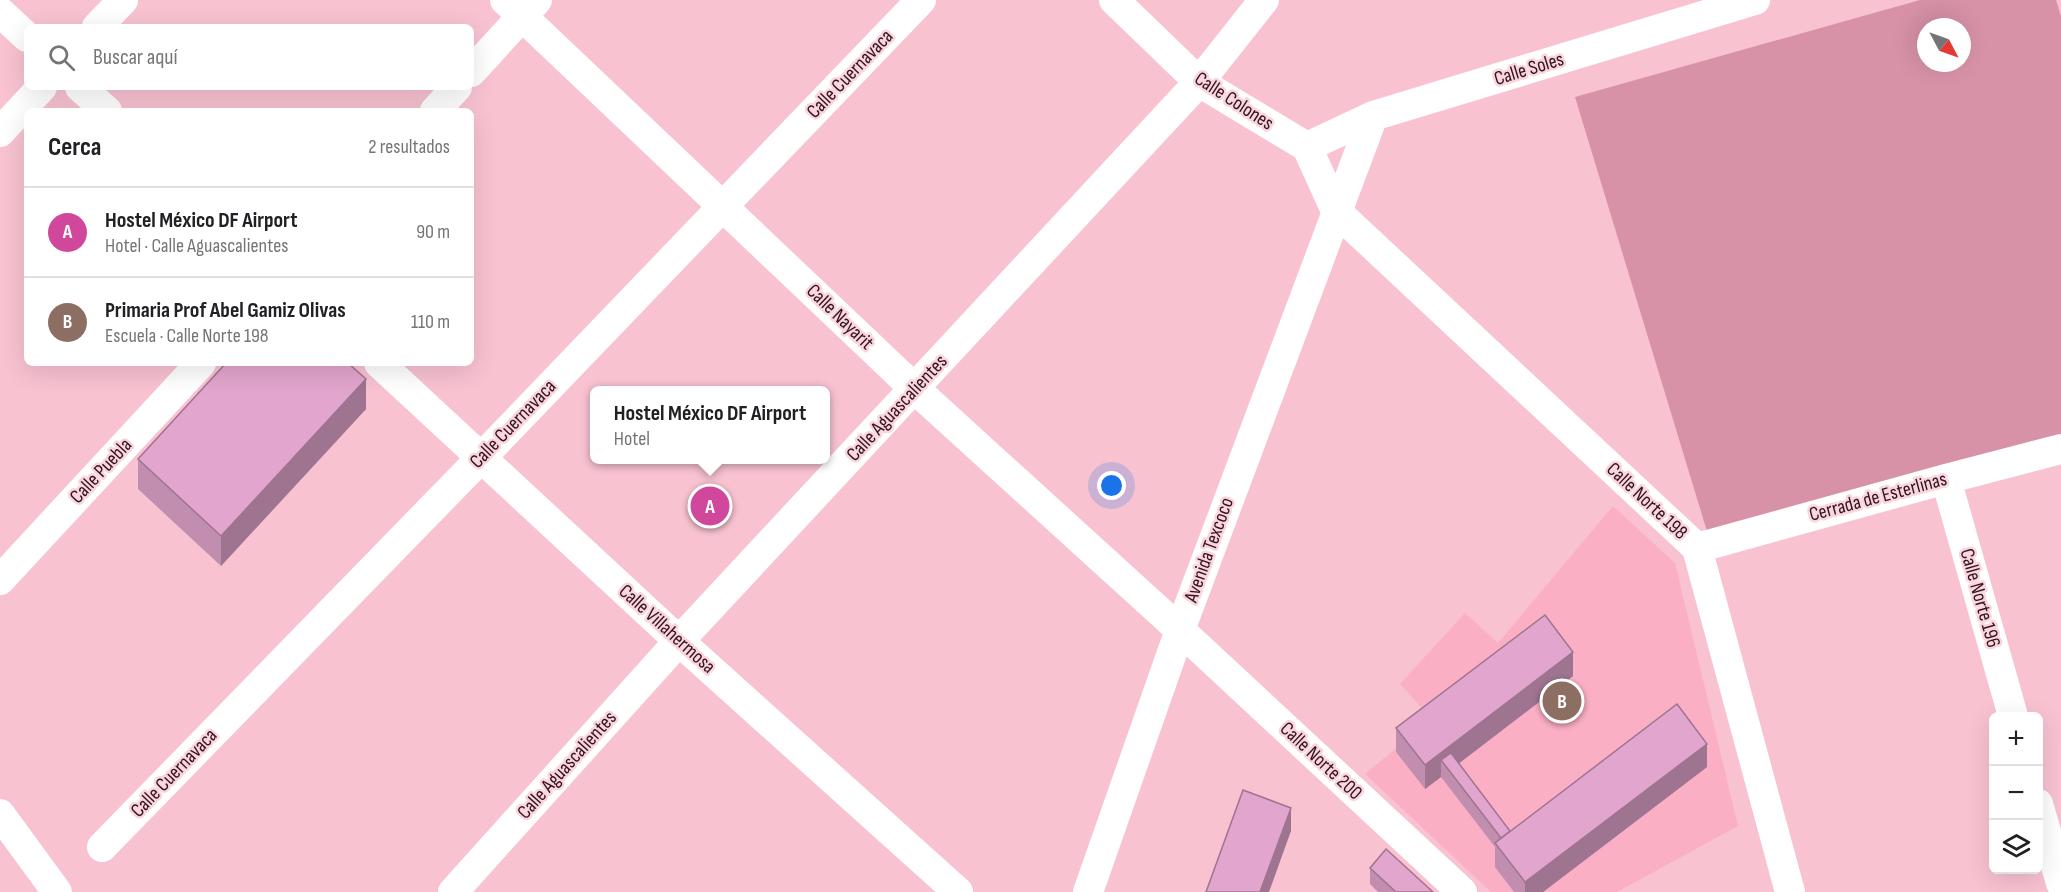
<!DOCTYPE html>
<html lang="es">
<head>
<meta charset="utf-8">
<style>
	body { margin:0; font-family:"Sofia Sans Condensed",sans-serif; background:#f2f2f2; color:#202124 }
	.controls { position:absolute; right:18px; bottom:18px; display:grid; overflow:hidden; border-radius:9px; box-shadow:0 6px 24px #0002 }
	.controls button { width:54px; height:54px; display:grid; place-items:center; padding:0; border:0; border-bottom:2px solid #e0e0e0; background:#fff; color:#202124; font:30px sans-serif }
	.compass { position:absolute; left:1917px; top:18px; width:54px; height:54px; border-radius:50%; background:#fff; box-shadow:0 6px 24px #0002; rotate:131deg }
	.you { position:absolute; left:1112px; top:486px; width:21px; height:21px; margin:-15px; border:4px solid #fff; border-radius:50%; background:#1a73e8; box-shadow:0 0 0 9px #1a73e833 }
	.badge { display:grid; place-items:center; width:39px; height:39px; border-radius:50%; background:#d93025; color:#fff; font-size:20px; font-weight:700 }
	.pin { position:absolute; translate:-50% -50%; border:3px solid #fff; box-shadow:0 2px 6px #0006 }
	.popup { position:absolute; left:590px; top:386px; width:240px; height:78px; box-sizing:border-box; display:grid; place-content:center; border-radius:9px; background:#fff; filter:drop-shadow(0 2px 4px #0005); font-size:20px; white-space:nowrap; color:#757577 }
	.popup b { font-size:22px; color:#202124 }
	.popup::after { content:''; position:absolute; left:50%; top:100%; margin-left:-12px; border:12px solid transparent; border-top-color:#fff }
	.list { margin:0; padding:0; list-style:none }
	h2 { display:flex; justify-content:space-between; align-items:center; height:78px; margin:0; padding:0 24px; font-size:26px }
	h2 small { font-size:20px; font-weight:400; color:#757577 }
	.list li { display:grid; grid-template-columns:39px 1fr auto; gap:18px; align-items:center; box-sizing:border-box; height:90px; padding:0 24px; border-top:2px solid #e0e0e0 }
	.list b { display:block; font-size:22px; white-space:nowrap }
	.list p { margin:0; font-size:20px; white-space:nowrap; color:#757577 }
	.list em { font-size:20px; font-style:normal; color:#757577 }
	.icon { flex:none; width:33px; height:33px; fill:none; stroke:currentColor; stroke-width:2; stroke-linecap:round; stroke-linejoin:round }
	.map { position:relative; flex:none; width:2061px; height:892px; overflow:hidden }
	.search { position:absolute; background:#fff; box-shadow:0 6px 24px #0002; left:24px; top:24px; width:450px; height:66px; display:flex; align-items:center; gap:15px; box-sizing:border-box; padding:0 21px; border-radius:9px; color:#757577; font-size:22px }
	.panel { position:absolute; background:#fff; box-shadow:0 6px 24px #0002; left:24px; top:108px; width:450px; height:258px; border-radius:9px }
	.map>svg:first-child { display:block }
</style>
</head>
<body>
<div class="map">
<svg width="2061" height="892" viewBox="0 0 2061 892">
	<rect width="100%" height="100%" fill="#f8c2d1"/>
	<path fill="#fbafc5" d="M1613,506L1675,563L1738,826L1617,892H1491L1365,774L1432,719L1400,684L1465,613L1498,643Z"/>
	<path fill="#d792a7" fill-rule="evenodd" d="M1920,0H2056L2061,16V446L1709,538L1575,97ZM1926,27H1962V63H1926Z"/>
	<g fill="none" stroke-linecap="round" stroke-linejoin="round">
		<path stroke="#fff" stroke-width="30" d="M505,0L915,389L1180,630L1462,892
			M1114,0L1199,82L1307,147L1336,211L1697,548L1790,892
			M0,12L27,37
			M97,27L123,0
			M471,72L537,0
			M80,87L107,111
			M435,111L457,87
			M0,132L42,87
			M1307,147L1373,116L1755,0
			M379,363L679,641L958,892
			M1946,479L2013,716
			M1697,548L1946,479L2061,449
			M0,580L201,363
			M2038,804L2061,883
			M0,814L57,892
			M102,847L481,458L921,0
			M453,892L679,641L1199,82L1264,0
			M1088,892L1180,630L1373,116"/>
	</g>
	<path fill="#c28eb0" d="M366,409L221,566L138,489V459Z
		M1573,676L1459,763L1510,831L1707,767L1543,892H1514L1495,867V847L1441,777L1425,789L1396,752V728Z
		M1370,868L1433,892H1378L1370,884Z"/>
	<path fill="#9e7490" d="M366,379V409L221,566V536Z
		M1573,652V676L1449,771L1441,760V777L1425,789V765Z
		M1707,744V767L1543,892H1525V882Z
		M1291,808V831L1269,892H1260Z"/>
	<path fill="#e2a5cd" stroke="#9e7490" stroke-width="1.5" d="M226,363H348L366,379L221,536L138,459Z
		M1545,615L1573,652L1425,765L1396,728Z
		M1677,704L1707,744L1525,882L1495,843Z
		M1451,753L1510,831L1501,838L1441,760Z
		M1243,790L1291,808L1260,892H1206Z
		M1386,849L1433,892H1396L1370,868Z"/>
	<g text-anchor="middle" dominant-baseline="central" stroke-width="5" stroke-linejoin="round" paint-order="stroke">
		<g font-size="20" fill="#33131e" stroke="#f9d5de">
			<text transform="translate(1529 69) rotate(-17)">Calle Soles</text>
			<text transform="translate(850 74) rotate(-46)">Calle Cuernavaca</text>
			<text transform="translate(1234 101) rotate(33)">Calle Colones</text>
			<text transform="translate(840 317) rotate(44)">Calle Nayarit</text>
			<text transform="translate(897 408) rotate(-47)">Calle Aguascalientes</text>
			<text transform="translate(513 424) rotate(-46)">Calle Cuernavaca</text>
			<text transform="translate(101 471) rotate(-47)">Calle Puebla</text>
			<text transform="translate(1878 497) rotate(-15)">Cerrada de Esterlinas</text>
			<text transform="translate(1647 501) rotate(43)">Calle Norte 198</text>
			<text transform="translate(1209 550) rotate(-70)">Avenida Texcoco</text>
			<text transform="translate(1980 598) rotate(74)">Calle Norte 196</text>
			<text transform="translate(667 629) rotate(42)">Calle Villahermosa</text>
			<text transform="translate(1321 761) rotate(43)">Calle Norte 200</text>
			<text transform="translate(567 765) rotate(-48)">Calle Aguascalientes</text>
			<text transform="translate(174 773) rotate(-46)">Calle Cuernavaca</text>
		</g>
	</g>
</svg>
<div class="controls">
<button>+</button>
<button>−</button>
<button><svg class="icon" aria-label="layers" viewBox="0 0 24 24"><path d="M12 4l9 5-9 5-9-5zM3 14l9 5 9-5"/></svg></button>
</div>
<svg class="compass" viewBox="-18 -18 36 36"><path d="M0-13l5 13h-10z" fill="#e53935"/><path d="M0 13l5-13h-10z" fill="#757577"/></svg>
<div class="you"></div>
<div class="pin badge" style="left:710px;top:506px;background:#d1479c">A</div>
<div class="popup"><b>Hostel México DF Airport</b>Hotel</div>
<div class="pin badge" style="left:1562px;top:701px;background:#8d6e63">B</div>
<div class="search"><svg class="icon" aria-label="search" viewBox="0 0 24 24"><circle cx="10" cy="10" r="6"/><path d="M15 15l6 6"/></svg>Buscar aquí</div>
<section class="panel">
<h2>Cerca<small>2 resultados</small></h2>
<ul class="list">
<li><span class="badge" style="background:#d1479c">A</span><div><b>Hostel México DF Airport</b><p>Hotel · Calle Aguascalientes</p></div><em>90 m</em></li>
<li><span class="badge" style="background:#8d6e63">B</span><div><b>Primaria Prof Abel Gamiz Olivas</b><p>Escuela · Calle Norte 198</p></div><em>110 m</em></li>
</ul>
</section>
</div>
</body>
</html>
